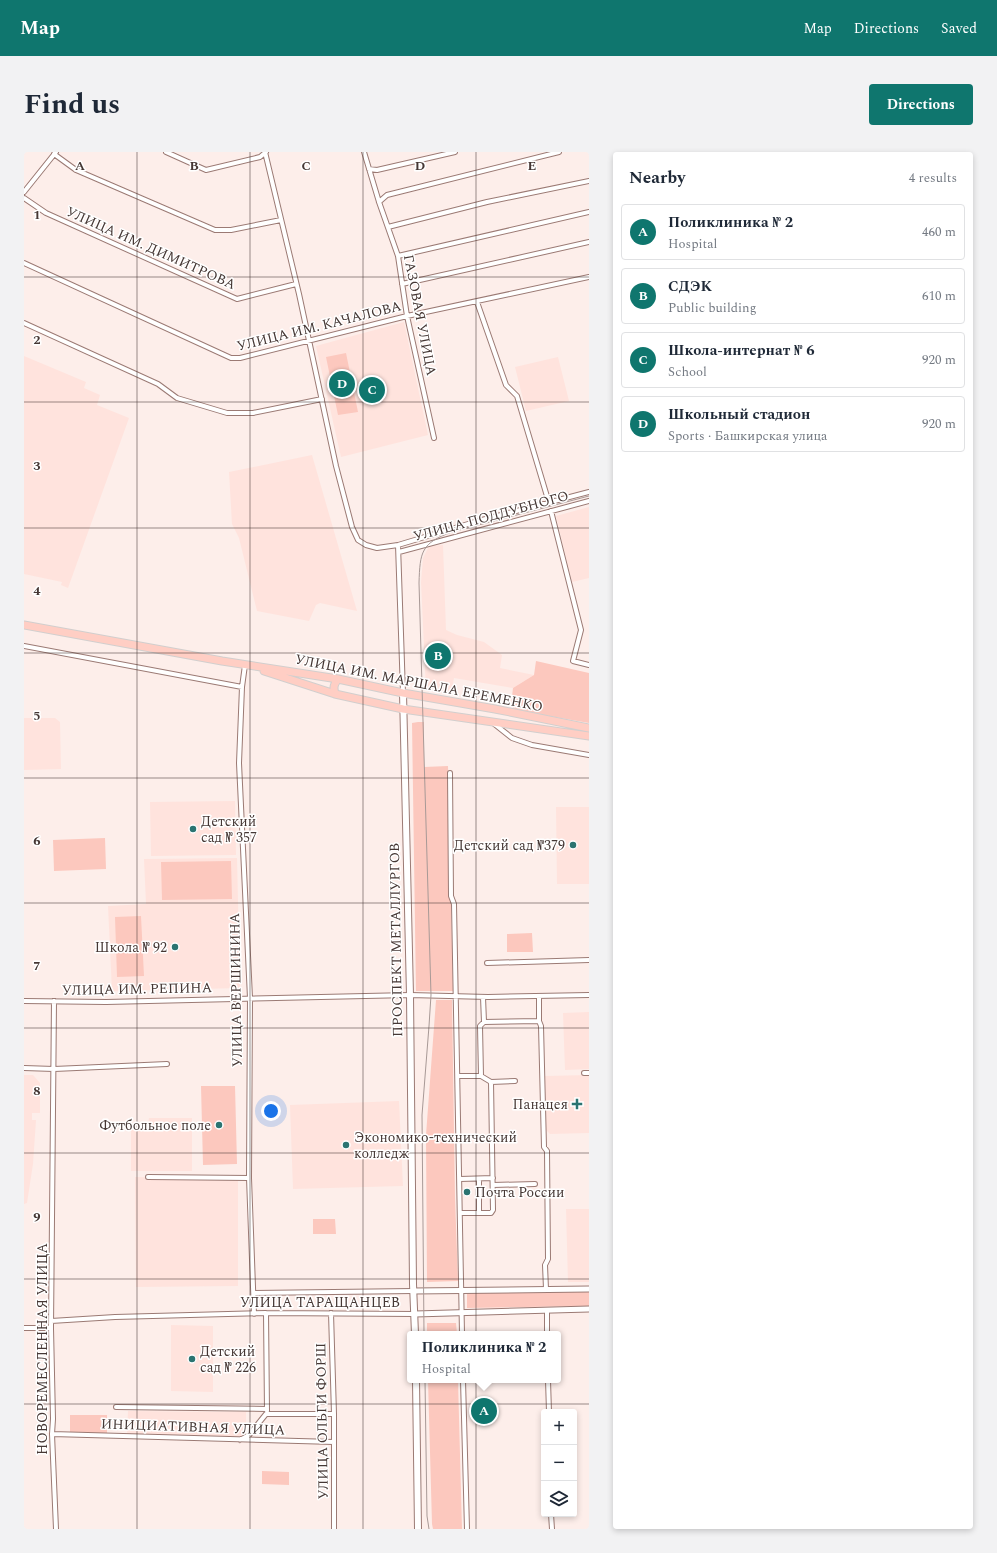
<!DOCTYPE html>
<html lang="en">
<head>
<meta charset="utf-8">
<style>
	body { margin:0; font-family:Spectral,serif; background:#f2f2f3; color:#1f2937 }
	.controls { position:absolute; right:12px; bottom:12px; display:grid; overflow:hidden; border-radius:4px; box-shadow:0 2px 6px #0003 }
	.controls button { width:36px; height:36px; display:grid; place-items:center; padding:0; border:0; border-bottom:1px solid #e0e1e3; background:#fff; color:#1f2937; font:20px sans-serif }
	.you { position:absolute; left:247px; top:959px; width:14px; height:14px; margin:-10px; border:3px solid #fff; border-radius:50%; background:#1a73e8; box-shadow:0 0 0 6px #1a73e833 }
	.badge { display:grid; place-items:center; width:26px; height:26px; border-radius:50%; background:#0f766e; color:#fff; font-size:13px; font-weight:700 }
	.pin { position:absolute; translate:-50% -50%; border:2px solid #fff; box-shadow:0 1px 4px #0006 }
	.popup { position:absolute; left:383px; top:1179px; width:154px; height:52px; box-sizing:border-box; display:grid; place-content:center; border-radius:4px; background:#fff; filter:drop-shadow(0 1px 3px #0005); font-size:13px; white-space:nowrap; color:#747a83 }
	.popup b { font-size:15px; color:#1f2937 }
	.popup::after { content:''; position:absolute; left:50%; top:100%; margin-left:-8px; border:8px solid transparent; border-top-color:#fff }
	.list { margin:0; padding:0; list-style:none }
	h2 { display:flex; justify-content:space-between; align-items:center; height:52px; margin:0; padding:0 16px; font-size:17px }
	h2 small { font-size:13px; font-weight:400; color:#747a83 }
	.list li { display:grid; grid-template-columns:26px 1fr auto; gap:12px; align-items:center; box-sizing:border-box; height:56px; margin:0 8px 8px; padding:0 8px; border:1px solid #e0e1e3; border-radius:4px }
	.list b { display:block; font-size:15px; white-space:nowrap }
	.list p { margin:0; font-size:13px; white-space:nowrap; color:#747a83 }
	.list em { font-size:13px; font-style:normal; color:#747a83 }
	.icon { flex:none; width:22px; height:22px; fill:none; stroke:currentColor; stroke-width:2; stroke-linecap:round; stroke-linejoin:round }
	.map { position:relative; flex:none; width:565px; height:1377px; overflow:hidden; border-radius:4px }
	header { display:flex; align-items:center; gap:24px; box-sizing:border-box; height:56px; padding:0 20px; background:#0f766e; color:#fff }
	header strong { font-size:19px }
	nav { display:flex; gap:22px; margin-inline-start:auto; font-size:14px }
	.intro { display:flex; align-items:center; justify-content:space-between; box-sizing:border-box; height:96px; padding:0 24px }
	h1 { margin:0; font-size:28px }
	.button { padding:10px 18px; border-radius:4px; background:#0f766e; color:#fff; font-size:14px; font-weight:700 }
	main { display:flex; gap:24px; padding:0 24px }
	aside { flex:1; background:#fff; border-radius:4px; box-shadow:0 2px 6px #0003 }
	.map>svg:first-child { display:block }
</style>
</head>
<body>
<header>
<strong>Map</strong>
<nav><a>Map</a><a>Directions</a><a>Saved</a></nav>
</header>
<div class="intro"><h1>Find us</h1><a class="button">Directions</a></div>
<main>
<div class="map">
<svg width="565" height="1377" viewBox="0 0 565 1377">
	<rect width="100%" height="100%" fill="#fdeeea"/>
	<path fill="#ffe3dd" d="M380,170L404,283L317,305L292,194Z
		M0,204L62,230L60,236L76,243L73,253L105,266L44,436L37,433L38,430L0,422Z
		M534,205L545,249L502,259L491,215Z
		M288,303L333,459L296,451L292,453L285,469L233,459L215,386L208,372L205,320Z
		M565,355V426L548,430L532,364Z
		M419,393L422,478L433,483L460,490L478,503L476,516L510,523L489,536L430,526L427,542L402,538L397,430L399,406L405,394Z
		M0,566H31L36,570L37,617L0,618Z
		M211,649L212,703L127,704L126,650Z
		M532,655H565V732H533Z
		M213,706L216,836L88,839L84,754L122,752L120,707Z
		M565,860V917L541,918L539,861Z
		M0,923H9L16,931V961H8V968H12L9,1012L3,1051L0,1052Z
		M565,923V981L526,982L522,978V973L521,924Z
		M375,949L379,1034L269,1037L266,953Z
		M125,966H168V1019H107V973H124Z
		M111,1025L214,1027V1134L112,1135Z
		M542,1057H565V1130H544Z
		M147,1173L189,1174V1240L147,1239Z
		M104,1259L222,1260V1285L103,1284Z"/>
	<path fill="#fcc8be" d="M322,201L334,260L314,263L302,205Z
		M512,509L565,521V571L491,558L487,553L489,536L510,523Z
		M394,570H400V615L424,614L429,839H392L388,571Z
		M81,686L82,717L30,719L29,688Z
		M207,709L208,747L138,748L137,710Z
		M117,764L120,824L93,825L91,765Z
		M508,781L509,800H483V782Z
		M412,848H428L431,1045L434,1129L403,1130L402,983Z
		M177,934H211L213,1012L179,1013Z
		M289,1067H311L312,1082H289Z
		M565,1139V1154L443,1156V1140Z
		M403,1171H432L433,1182H403Z
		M404,1228H434L438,1377H409L408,1372Z
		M46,1263H83V1281H46Z
		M238,1319L265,1320V1333L238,1332Z"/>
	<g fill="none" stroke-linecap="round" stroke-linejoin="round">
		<g stroke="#9b7a74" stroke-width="6">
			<path id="minor" d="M142,0L182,18L236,5L242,0
				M241,0L275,142L312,314L328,375L334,388L342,393L353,396L374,393L454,369L565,340
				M340,0L355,50L374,104L383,164L410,286
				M30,2L52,18L191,78H207L257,68
				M345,17L353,18L431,0
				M0,40L32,0
				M0,46L22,61L213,147L272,132
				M355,50L363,43L535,0
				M364,75L463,50L565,29
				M374,104L565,60
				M0,111L207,206H216L383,164L565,125
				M378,132L565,90
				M453,150L482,233L493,244L525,351
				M0,171L134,232L153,246L203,261H229L298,247
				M527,359L557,478L549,509L565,513
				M374,393L379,541
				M375,400L565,349
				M0,494L218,535
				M221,513L218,535L215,611L226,846L225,1026L230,1162
				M469,571L488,586L508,593L565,603
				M426,621L427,744L430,752L438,1182
				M463,811L565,808
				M515,844V869L517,874L520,995L523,999L524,1107L521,1113L522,1137
				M459,845L460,870
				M0,849L82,850L386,843L464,845L565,843
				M30,849L27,1176L29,1267L28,1282L32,1377
				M0,916L30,917L143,912
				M560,921H565
				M434,924H457L467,930L491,929
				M457,924L456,874L460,870L515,869
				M124,1025L225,1026
				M436,1027L469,1026
				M455,1027V1061
				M469,1033L511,1032
				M437,1061H467L469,1058L467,930
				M230,1141L389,1139
				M523,1158V1182
				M242,1161L243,1259
				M307,1161L310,1262V1377
				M27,1169L91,1165L242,1161L391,1162
				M0,1176H27
				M439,1228L443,1377
				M524,1228L525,1260
				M92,1255L243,1257
				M28,1282L310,1290
				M216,1288L225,1283L242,1262H310
				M527,1362L528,1377"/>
		</g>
		<g stroke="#9b7a74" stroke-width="7">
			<path id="tertiary" d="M389,1139L565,1137
				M391,1162L565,1157"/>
		</g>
		<g stroke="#9b7a74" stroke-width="8">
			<path id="secondary" d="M379,541L386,843L389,1132L391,1182
				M392,1228L394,1377"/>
		</g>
		<g stroke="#d2cfce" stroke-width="9">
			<path id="trunk" d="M0,473L198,509L314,527L379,541L471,557L565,576
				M240,519L311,542L379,557L565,584
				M311,542C309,535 310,532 314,527"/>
		</g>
		<use href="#minor" stroke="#fff" stroke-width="4"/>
		<use href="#tertiary" stroke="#fff" stroke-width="5"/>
		<use href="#secondary" stroke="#fff" stroke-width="6"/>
		<use href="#trunk" stroke="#ffcec4" stroke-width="7"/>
		<path stroke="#a89996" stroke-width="1" d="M400,1182L398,963L405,874L407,843L395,431C396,400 397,391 428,380L565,344
			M401,1228L403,1364L405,1377"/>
	</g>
	<path fill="none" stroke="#453734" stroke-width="1" stroke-opacity="0.55" d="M113,0V1377M226,0V1377M339,0V1377M452,0V1377M0,125H565M0,250H565M0,376H565M0,501H565M0,626H565M0,751H565M0,876H565M0,1001H565M0,1127H565M0,1252H565"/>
	<g fill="#2b7471" stroke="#fff" stroke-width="1.5">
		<circle cx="169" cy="677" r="4"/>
		<circle cx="549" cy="693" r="4"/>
		<circle cx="151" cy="795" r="4"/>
		<path d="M551 946h4v4h4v4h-4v4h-4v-4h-4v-4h4z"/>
		<circle cx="195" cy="973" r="4"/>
		<circle cx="322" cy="993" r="4"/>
		<circle cx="443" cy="1040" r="4"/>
		<circle cx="168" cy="1207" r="4"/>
	</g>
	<g text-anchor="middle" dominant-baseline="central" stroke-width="3" stroke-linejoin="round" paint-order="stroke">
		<g font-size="14" fill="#453734" stroke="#fff">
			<text transform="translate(127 96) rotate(24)">УЛИЦА ИМ. ДИМИТРОВА</text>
			<text transform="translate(396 163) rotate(79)">ГАЗОВАЯ УЛИЦА</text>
			<text transform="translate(295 174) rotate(-14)">УЛИЦА ИМ. КАЧАЛОВА</text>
			<text transform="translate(467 364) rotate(-15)">УЛИЦА ПОДДУБНОГО</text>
			<text transform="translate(395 531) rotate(11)">УЛИЦА ИМ. МАРШАЛА ЕРЕМЕНКО</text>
			<text transform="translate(372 788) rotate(-91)">ПРОСПЕКТ МЕТАЛЛУРГОВ</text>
			<text transform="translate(113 837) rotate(-1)">УЛИЦА ИМ. РЕПИНА</text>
			<text transform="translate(212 838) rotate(-91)">УЛИЦА ВЕРШИНИНА</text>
			<text x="296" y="1150">УЛИЦА ТАРАЩАНЦЕВ</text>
			<text transform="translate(18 1197) rotate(-90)">НОВОРЕМЕСЛЕННАЯ УЛИЦА</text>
			<text transform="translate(298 1269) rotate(-91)">УЛИЦА ОЛЬГИ ФОРШ</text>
			<text transform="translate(169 1275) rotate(2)">ИНИЦИАТИВНАЯ УЛИЦА</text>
		</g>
		<g font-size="14" fill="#453734" stroke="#fff" text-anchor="start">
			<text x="177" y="669">Детский<tspan x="177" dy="16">сад № 357</tspan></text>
			<text x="541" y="693" text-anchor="end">Детский сад №379</text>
			<text x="143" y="795" text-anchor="end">Школа № 92</text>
			<text x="544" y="952" text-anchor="end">Панацея</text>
			<text x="187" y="973" text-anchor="end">Футбольное поле</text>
			<text x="330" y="985">Экономико-технический<tspan x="330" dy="16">колледж</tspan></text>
			<text x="451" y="1040">Почта России</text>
			<text x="176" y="1199">Детский<tspan x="176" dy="16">сад № 226</tspan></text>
		</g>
	</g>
	<g font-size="13" text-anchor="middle" font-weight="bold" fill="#453734" stroke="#fff" stroke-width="3" stroke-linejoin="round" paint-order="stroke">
		<text x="56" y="18">A</text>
		<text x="170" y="18">B</text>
		<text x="282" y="18">C</text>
		<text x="396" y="18">D</text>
		<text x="508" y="18">E</text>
		<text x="13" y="67">1</text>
		<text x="13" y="192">2</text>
		<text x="13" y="318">3</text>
		<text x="13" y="443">4</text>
		<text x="13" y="568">5</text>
		<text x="13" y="693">6</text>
		<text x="13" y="818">7</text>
		<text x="13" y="943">8</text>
		<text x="13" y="1069">9</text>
	</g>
</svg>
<div class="controls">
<button>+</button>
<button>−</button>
<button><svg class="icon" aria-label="layers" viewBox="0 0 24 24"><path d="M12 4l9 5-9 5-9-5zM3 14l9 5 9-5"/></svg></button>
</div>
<div class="you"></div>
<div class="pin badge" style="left:460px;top:1259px">A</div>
<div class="popup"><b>Поликлиника № 2</b>Hospital</div>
<div class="pin badge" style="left:414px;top:504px">B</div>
<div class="pin badge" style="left:348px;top:238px">C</div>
<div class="pin badge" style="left:318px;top:232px">D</div>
</div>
<aside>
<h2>Nearby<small>4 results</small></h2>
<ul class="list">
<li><span class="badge">A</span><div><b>Поликлиника № 2</b><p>Hospital</p></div><em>460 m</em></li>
<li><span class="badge">B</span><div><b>СДЭК</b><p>Public building</p></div><em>610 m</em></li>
<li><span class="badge">C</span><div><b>Школа-интернат № 6</b><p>School</p></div><em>920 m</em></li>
<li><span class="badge">D</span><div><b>Школьный стадион</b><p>Sports · Башкирская улица</p></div><em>920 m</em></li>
</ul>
</aside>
</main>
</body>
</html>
